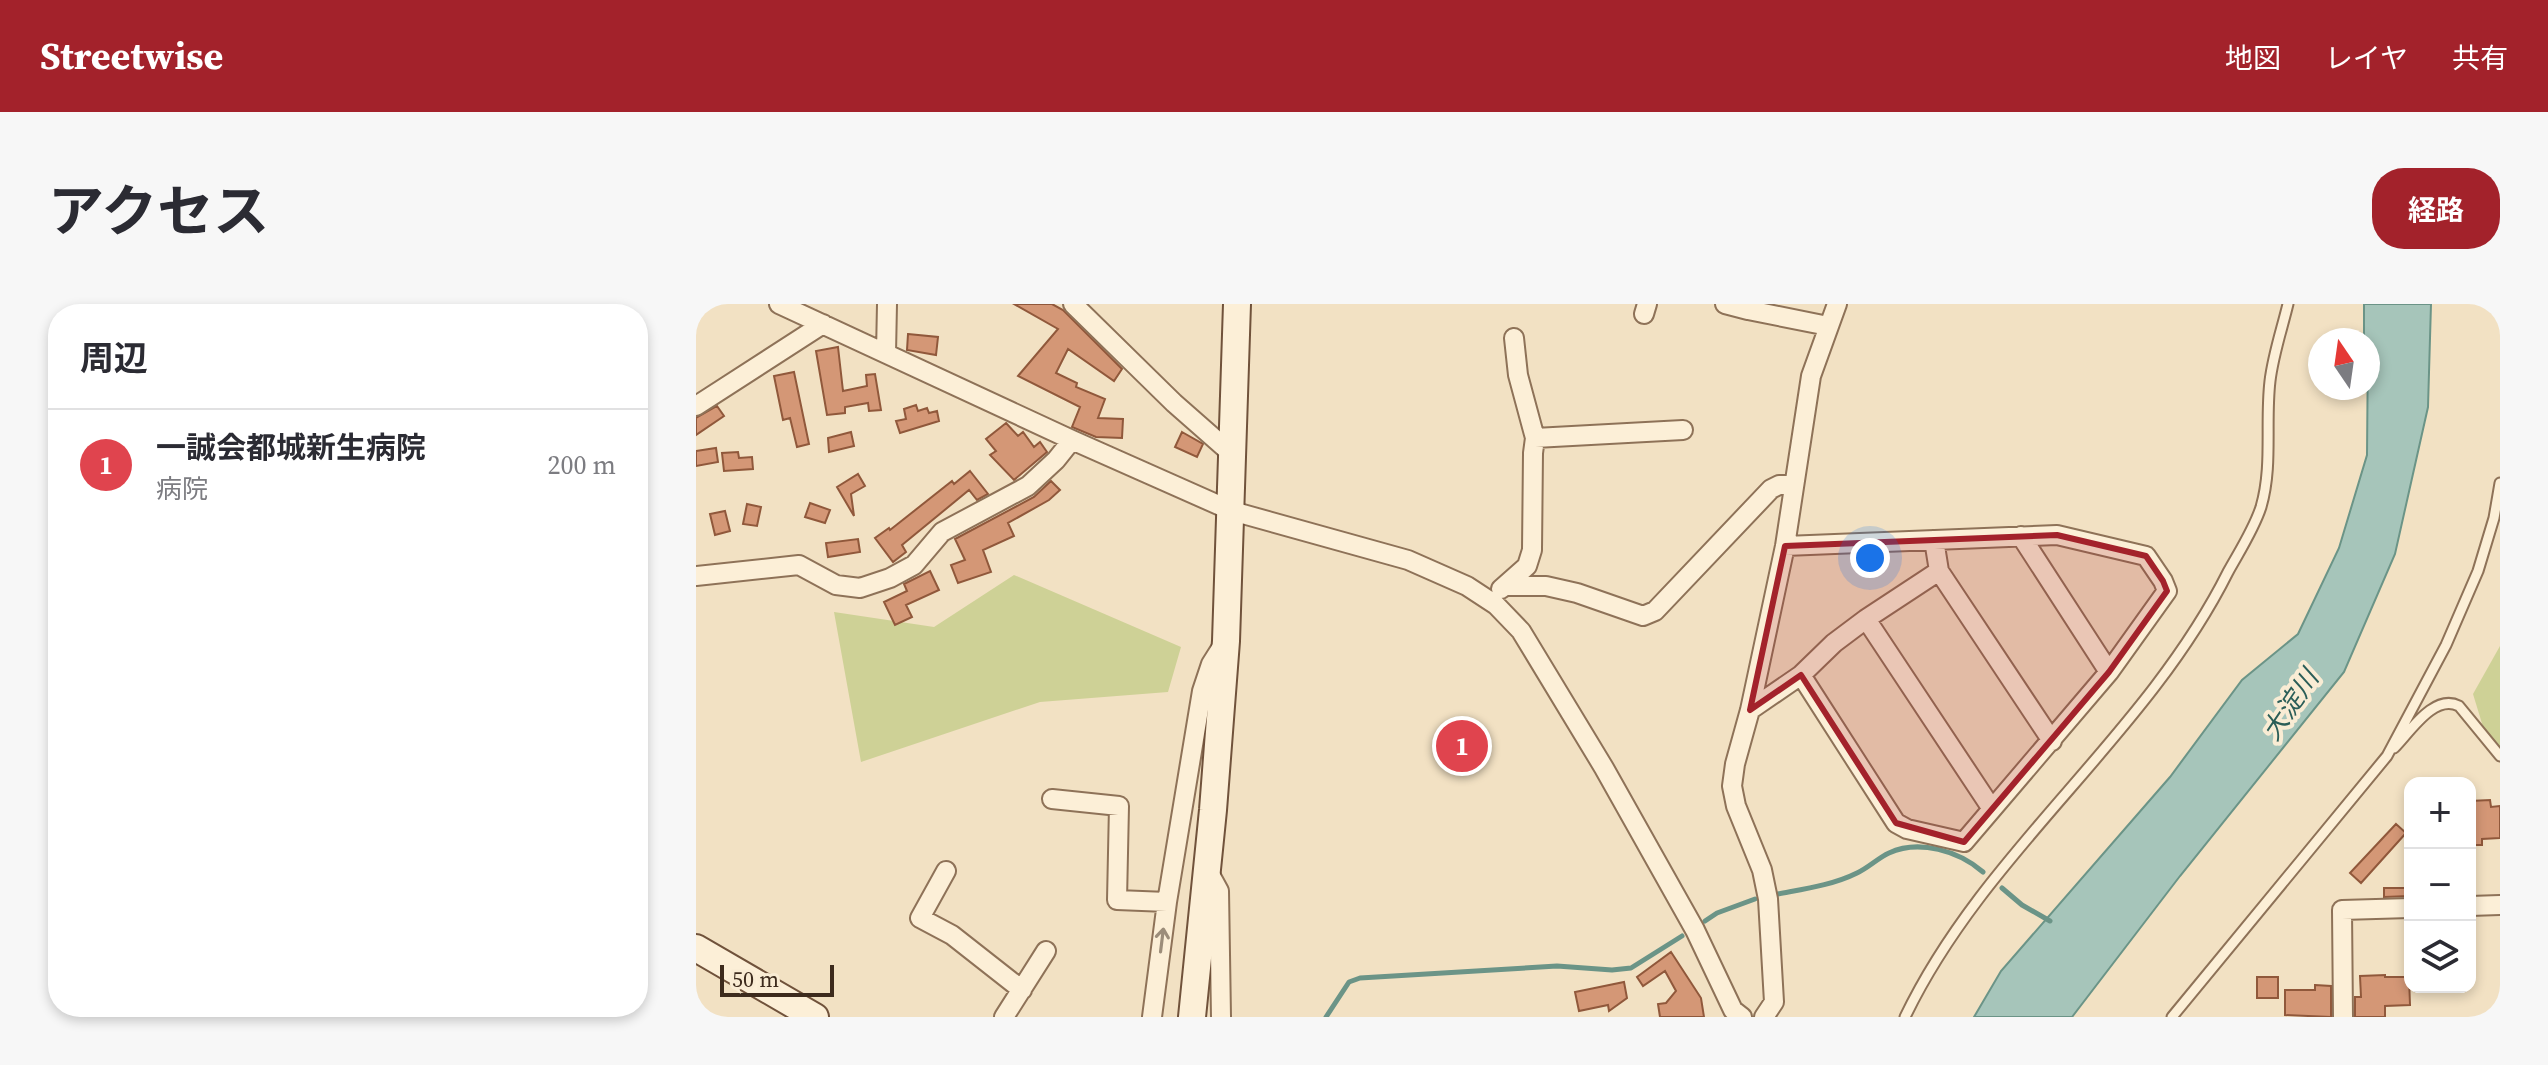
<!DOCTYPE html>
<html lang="ja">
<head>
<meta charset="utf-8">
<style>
	body { margin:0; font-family:"Source Serif 4","Noto Sans JP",serif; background:#f7f7f7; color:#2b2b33 }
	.controls { position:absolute; right:24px; bottom:24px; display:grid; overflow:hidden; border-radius:16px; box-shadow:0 4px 12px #0003 }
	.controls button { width:72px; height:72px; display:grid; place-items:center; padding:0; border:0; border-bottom:2px solid #e1e1e2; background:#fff; color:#2b2b33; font:40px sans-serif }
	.compass { position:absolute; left:1612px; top:24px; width:72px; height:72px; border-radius:50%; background:#fff; box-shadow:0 4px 12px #0003; rotate:347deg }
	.scale { position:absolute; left:24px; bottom:20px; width:114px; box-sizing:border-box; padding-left:8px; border:4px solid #3d2b1d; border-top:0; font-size:22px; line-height:28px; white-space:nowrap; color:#3d2b1d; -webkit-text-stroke:6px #f9ecd4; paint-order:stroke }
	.you { position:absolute; left:1174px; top:254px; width:28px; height:28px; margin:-20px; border:6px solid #fff; border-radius:50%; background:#1a73e8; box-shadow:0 0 0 12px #1a73e833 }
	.badge { display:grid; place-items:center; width:52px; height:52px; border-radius:50%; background:#a3222b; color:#fff; font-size:26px; font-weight:700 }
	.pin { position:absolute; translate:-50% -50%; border:4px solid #fff; box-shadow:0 2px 8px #0006 }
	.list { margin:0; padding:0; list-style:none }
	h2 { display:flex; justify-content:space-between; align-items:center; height:104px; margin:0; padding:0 32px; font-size:34px }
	h2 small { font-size:26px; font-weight:400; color:#7c7c81 }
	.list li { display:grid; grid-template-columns:52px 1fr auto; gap:24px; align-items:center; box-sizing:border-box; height:112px; padding:0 32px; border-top:2px solid #e1e1e2 }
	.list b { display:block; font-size:30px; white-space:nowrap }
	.list p { margin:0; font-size:26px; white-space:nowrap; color:#7c7c81 }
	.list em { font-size:26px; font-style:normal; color:#7c7c81 }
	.icon { flex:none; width:44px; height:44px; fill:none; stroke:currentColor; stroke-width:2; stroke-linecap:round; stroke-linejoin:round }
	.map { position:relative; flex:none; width:1804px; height:713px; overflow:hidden; border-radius:32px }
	header { display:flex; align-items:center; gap:48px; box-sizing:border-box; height:112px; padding:0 40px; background:#a3222b; color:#fff }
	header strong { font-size:38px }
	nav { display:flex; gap:44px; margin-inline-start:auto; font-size:28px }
	.intro { display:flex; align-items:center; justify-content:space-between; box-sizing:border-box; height:192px; padding:0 48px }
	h1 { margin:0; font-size:56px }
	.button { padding:20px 36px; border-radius:32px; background:#a3222b; color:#fff; font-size:28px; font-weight:700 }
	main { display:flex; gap:48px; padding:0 48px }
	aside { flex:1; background:#fff; border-radius:32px; box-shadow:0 4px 12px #0003 }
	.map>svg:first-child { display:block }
</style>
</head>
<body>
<header>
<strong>Streetwise</strong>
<nav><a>地図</a><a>レイヤ</a><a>共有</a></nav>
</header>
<div class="intro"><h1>アクセス</h1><a class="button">経路</a></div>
<main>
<aside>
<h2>周辺<small></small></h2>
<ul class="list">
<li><span class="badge" style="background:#e0444e">1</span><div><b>一誠会都城新生病院</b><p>病院</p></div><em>200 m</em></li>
</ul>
</aside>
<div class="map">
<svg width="1804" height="713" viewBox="0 0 1804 713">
	<rect width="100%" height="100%" fill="#f2e1c3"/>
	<path fill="#ced196" d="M318,271L485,343L472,388L344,398L165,458L138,308L238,323Z
		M1804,342V447L1788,426L1777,390Z"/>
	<path fill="#a6c5ba" stroke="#6b9487" stroke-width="2" d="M1668,0H1735L1732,103L1699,250L1648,368L1484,572L1376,713H1278L1305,667L1474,473L1546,376L1602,330L1643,244L1671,151L1672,36H1668Z"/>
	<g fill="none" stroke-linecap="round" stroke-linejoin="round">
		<path stroke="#6b9487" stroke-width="5" d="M1306,584L1326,601L1354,617
			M1082,590C1108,585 1137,581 1161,569C1172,564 1182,554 1193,549C1223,535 1263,547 1287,568
			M1009,617L1021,609L1059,595
			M630,713L653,678L664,674L861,662L916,666L935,664L986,632"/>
	</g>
	<path fill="#d49776" stroke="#90583b" stroke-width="2" d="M318,0H356L367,6L426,65L418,77L372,45L360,69L381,79L380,83L409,95L402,114L427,115L426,134L400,133L376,123L384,103L322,72L362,25Z
		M212,30L242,33L240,51L211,46Z
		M142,43L147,87L171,82L170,71L179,70L185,106L173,107L172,99L149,103V109L131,111L120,47Z
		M98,68L113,140L101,143L94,114L87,116L78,72Z
		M220,101L222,107L231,104L233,109L241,107L243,117L204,129L200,117L210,115L208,105Z
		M21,102L28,112L0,131V114Z
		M310,119L322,132L327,128L338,143L344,138L351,148L318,176L294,151L300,147L290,135Z
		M155,128L158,142L133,148L132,134Z
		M486,128L507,140L501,153L479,143Z
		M20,144L22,158L0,162V147Z
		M42,148L43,154L56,153L57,165L28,167L26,149Z
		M274,167L292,190L281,196L273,186L206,241L210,248L197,258L179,234L193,224L194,226L256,177L258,180Z
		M162,170L169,182L155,190L158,212L141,183Z
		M355,177L364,186L353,196L312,219L318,232L287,246L295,268L262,279L255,261L269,256L259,235L338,193Z
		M114,199L134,206L129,219L109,213Z
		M51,200L65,203L61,222L47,220Z
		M29,207L34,227L19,231L14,210Z
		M162,235L164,248L132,253L130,239Z
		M234,267L243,286L210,301L216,313L199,321L188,298L211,287L208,280Z
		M1794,496L1795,503L1804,502V534L1786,535V541H1774V497Z
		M1700,520L1710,529L1665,579L1654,569Z
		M1688,584H1714V592L1688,593Z
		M975,648L1005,694L1008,713H964L962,700L970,699L980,687L969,667L947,682L941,673Z
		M1689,671V673H1713L1714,701L1689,702V713H1659V693H1665L1664,672Z
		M1561,673H1582V694H1561Z
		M928,678L931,694L913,707L912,701L883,707L879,688Z
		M1619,681L1635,682V713L1589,711V686H1619Z"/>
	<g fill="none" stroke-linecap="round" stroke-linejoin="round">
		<g stroke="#8e7258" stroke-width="13">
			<path id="lane" d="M1698,444C1714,428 1738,389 1763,402L1804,452
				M1209,713C1289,546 1449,434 1532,268C1543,248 1558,225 1565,203C1577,162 1569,119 1574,77C1577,51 1586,25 1592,0
				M1476,713L1691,452L1750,341L1782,267L1798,214L1804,179"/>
		</g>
		<g stroke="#8e7258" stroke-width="22">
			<path id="street" d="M83,0L376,136L536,207L712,256L771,282L800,301L825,327L908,464L999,626L1037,706L1046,713
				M377,0L478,99L536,150
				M1029,0L1052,6
				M1053,0L1052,6L1132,22
				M948,10L951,0
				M190,49L191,0
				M0,102L127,20
				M839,134L987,126
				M1325,232L1413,368
				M1238,236L1243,267L1356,437
				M1089,242L1361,231L1450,252L1467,277L1471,287L1413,368L1268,538L1211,525L1200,519L1105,371
				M0,272L103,261L140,281L164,284L194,274L218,261L246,228L332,182L360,156L376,136
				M811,282H850L881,289L947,312L959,307L1075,185L1083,181H1098
				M805,285L831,262L836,246L837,149L839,134L822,71L818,34
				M1170,315L1296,505
				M1054,406L1105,371L1138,339L1170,315L1243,267
				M356,495L423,502L421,596L471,598
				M511,565L523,587L525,713
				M250,567L224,614L256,631L326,686
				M1774,602L1804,601
				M308,713L350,647
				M456,713L471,598L506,387L515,360L527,341
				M1068,713L1078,698L1072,595L1066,566L1040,502L1036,482L1039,460L1054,406L1089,242L1115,72L1141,0
				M1647,713L1646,606L1714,604"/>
		</g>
		<g stroke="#70523b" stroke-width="30">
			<path id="secondary" d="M0,644L119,713
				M496,713L517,506L530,337L541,0"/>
		</g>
		<use href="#lane" stroke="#fcefd7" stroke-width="9"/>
		<use href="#street" stroke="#fcefd7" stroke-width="18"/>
		<use href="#secondary" stroke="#fcefd7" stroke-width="26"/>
	</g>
	<defs><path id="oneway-shaft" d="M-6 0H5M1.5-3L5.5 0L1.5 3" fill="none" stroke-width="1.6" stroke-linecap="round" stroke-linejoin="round" transform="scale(2)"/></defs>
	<use stroke="#9c8d7a" href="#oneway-shaft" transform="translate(466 636) rotate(-83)"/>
	<path fill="#a3222b" fill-opacity="0.2" stroke="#a3222b" stroke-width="6" stroke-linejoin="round" d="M1361,231L1450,252L1467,277L1471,287L1413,368L1268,538L1200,519L1105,371L1054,406L1089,242Z"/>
	<g text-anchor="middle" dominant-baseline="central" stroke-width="8" stroke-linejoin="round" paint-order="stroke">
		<g font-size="26" font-style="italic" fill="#2b5e58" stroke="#f9ecd4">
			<text transform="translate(1594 401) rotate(-56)">大淀川</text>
		</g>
	</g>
</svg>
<div class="controls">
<button>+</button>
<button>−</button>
<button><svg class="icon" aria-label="layers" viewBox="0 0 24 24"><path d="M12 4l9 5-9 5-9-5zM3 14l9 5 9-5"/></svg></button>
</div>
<svg class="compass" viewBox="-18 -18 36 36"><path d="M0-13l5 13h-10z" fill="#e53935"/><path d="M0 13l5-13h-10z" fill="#7c7c81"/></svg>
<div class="scale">50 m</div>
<div class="you"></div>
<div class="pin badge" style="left:766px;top:442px;background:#e0444e">1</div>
</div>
</main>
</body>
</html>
